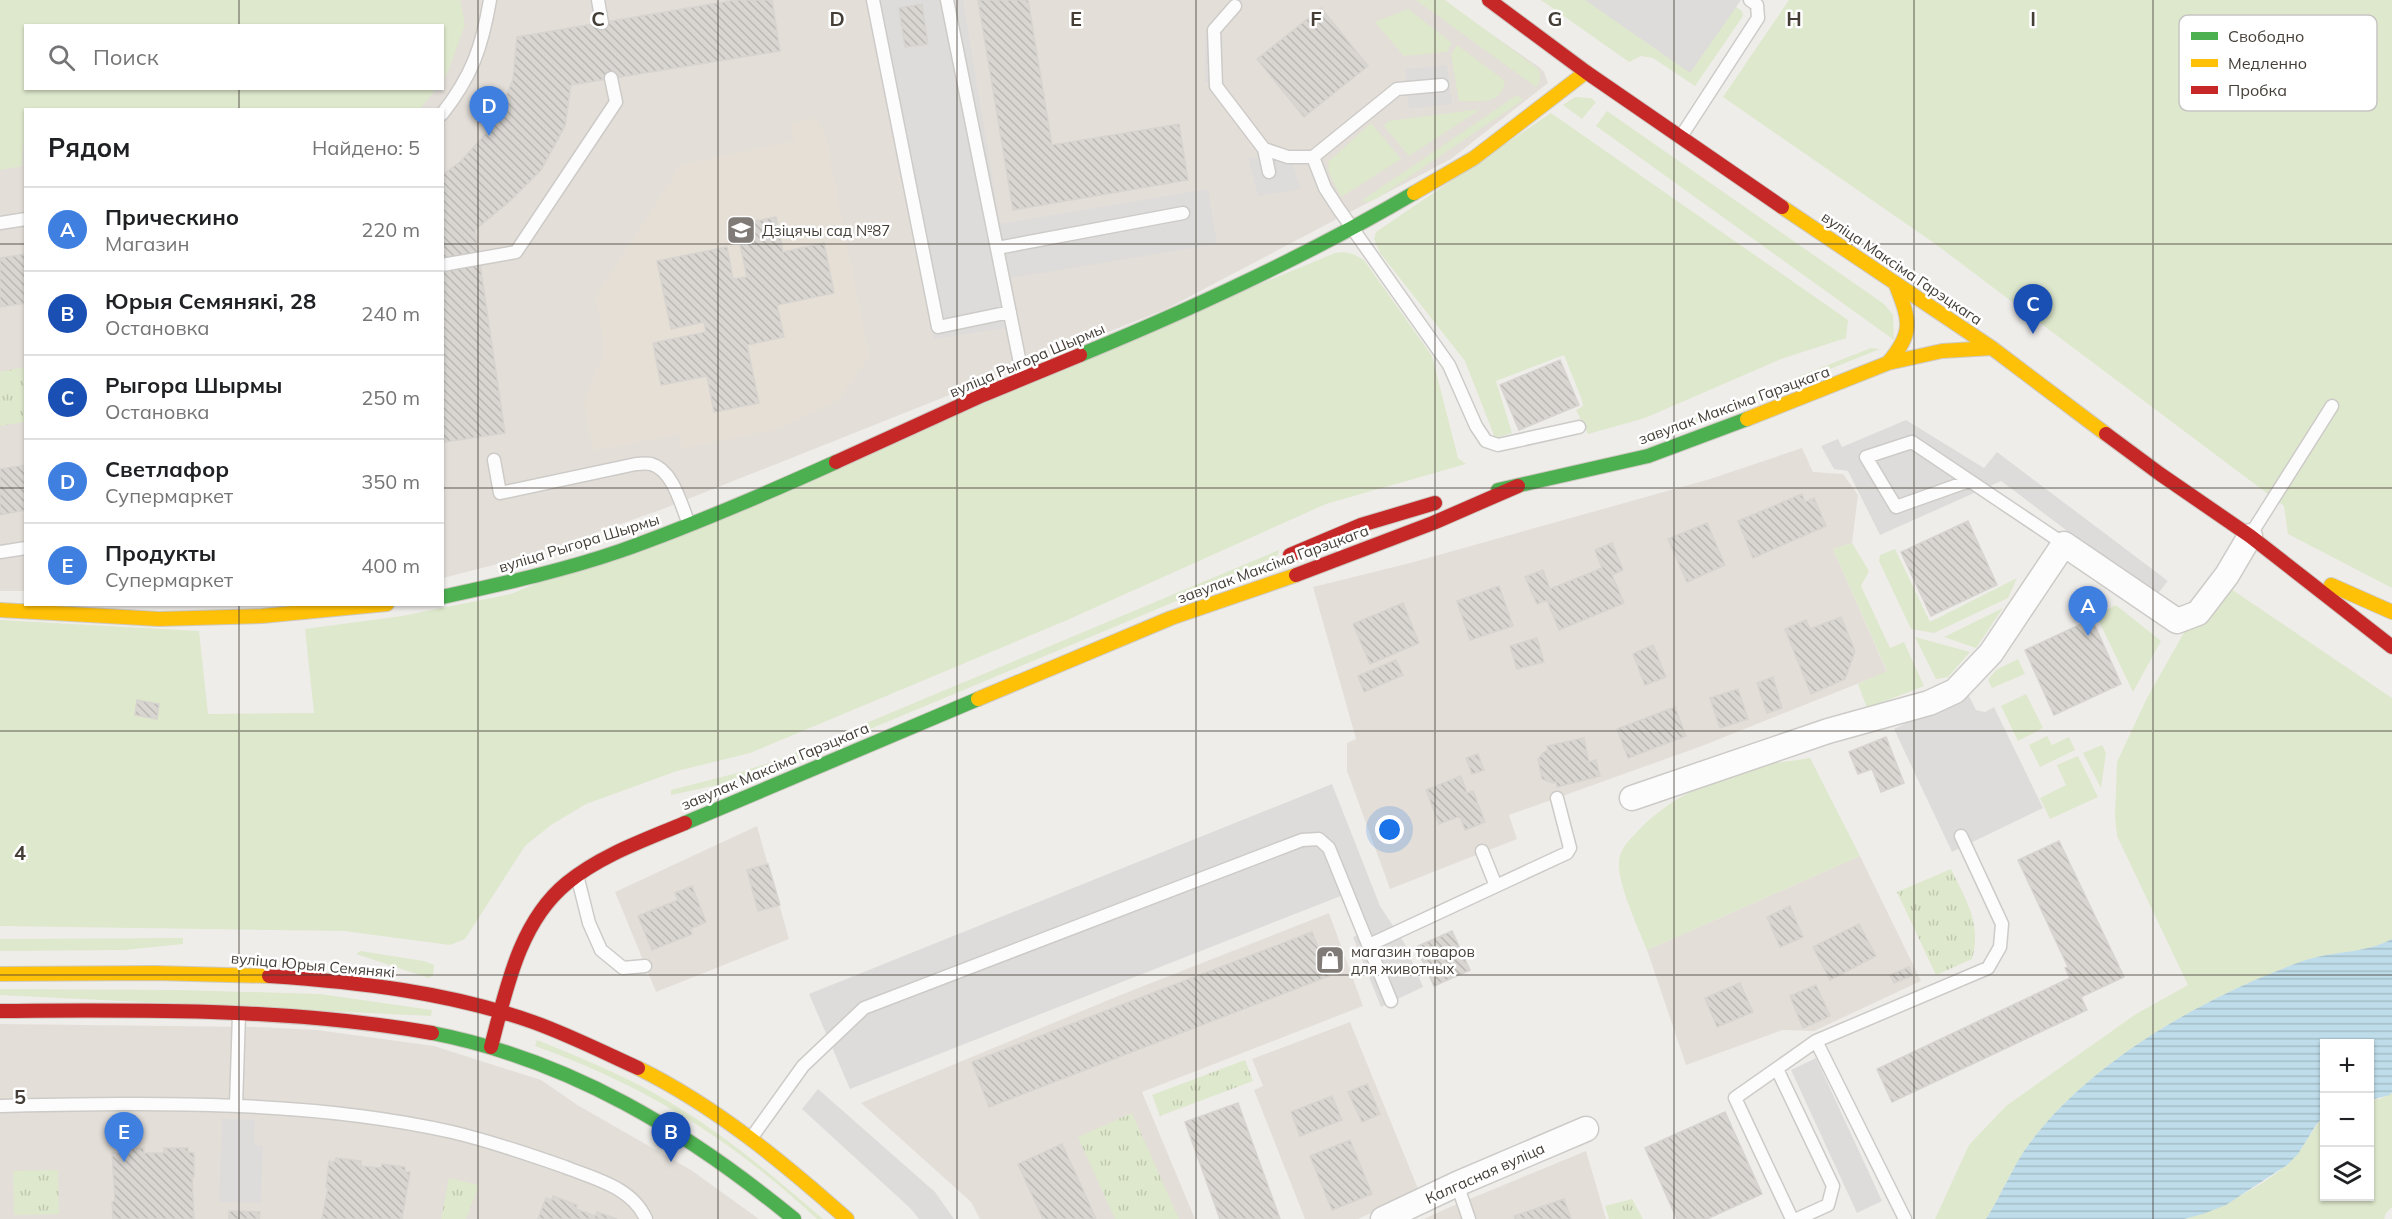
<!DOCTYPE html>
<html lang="ru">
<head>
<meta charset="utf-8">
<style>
	body { margin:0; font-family:Mulish,sans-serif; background:#f6f6f6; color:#202124 }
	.controls { position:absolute; right:18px; bottom:18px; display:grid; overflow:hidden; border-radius:0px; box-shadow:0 2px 4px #0004 }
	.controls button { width:54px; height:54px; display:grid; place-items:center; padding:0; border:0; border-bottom:2px solid #e0e0e0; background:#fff; color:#202124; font:30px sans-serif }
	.you { position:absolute; left:1390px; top:830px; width:21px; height:21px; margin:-15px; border:4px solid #fff; border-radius:50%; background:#1a73e8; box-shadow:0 0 0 9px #1a73e833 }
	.badge { display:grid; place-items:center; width:39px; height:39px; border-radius:50%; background:#807b76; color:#fff; font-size:20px; font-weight:700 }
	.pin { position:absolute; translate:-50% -50px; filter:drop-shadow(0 2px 3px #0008) }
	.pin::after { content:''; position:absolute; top:32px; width:21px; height:18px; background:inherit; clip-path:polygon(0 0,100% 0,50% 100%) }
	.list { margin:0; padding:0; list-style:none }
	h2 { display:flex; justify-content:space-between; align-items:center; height:78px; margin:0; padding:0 24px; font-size:26px }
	h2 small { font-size:20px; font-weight:400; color:#757577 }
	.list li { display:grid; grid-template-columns:39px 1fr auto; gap:18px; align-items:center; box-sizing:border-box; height:84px; padding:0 24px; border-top:2px solid #e0e0e0 }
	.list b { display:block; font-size:22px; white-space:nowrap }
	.list p { margin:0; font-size:20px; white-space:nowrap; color:#757577 }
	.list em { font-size:20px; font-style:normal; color:#757577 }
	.icon { flex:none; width:33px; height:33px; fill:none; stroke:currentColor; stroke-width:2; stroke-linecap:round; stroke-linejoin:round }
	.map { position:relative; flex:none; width:2392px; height:1219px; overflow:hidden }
	.search { position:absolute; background:#fff; box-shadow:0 2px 4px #0004; left:24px; top:24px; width:420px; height:66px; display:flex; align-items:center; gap:15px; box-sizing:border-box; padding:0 21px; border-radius:0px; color:#757577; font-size:22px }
	.panel { position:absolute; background:#fff; box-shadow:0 2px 4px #0004; left:24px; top:108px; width:420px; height:498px; border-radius:0px }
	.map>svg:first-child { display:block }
</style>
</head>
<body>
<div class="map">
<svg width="2392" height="1219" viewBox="0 0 2392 1219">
	<defs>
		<pattern id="park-tufts" width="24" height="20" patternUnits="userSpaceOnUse" patternTransform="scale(1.5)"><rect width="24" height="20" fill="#dee8cc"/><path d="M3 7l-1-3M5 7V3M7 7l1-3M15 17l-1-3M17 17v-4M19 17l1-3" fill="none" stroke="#c0c8b0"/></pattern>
		<pattern id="water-rules" width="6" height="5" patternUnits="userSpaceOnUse" patternTransform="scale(1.5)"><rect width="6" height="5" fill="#bedce9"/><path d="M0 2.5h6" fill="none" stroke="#a4bec8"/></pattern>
		<pattern id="building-back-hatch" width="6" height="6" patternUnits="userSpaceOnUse" patternTransform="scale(1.5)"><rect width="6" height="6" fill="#d9d6d2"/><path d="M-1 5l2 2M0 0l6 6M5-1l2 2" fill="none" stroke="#bbb9b5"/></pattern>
	</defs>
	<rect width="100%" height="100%" fill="#efedea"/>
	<path fill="#e3ded8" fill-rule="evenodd" d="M0,0H1442L1539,67L1544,72L1548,83L1451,159L1166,309L663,509L532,555L443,578L442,110H26L25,591H0ZM26,26H442V88H26Z
		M1802,448L1813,472L1843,474L1858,495L1852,543L1833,549L1887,672L1702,746L1509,815L1517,839L1390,889L1347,771V743L1356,739L1313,587L1410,563L1710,479Z
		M757,826L789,939L656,992L615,892Z
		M1860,856L1921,981L1814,1031L1783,1030L1686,1065L1647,950Z
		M1329,913L1363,1006L1142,1092L1195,1219H980L971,1202L861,1103L1118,996Z
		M1350,1022L1419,1191L1358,1219H1305L1254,1090L1263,1086L1252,1059Z
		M0,1024L259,1027L317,1030L434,1046L541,1080L579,1106L691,1170L759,1219H0Z
		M1586,1151L1606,1219H1424L1443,1210Z"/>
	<path fill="#e5dfd6" d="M815,118L825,133L869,357L838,401L774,430L682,448L679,434L593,451L584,401L605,351L596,296L681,165L794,141L791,123Z"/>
	<path fill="#dee8cc" d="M0,0H460L465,25L447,74L443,80L442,26H26V88L436,89L420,109L26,110L25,144L23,145L22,166L0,170Z
		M1416,0H1445L1537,68L1540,72L1539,83L1536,87Z
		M1541,0H1605L1736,7L1742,11L1743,16L1695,86L1653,58L1641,56L1629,62Z
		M1789,0H2392V588L2288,534L2284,506L1934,243L1723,97Z
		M1408,9L1452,43L1447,52L1404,56L1375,22Z
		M1457,45L1505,81C1500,107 1481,100 1459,101L1451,54Z
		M1517,95L1523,100L1378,198L1368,202L1361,201Z
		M1575,97L1591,98L1596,102L1582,119L1563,105Z
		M1481,109L1409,156L1384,126L1389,121Z
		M1607,111L1884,304L1893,315L1894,340L1596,126Z
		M1551,113L1848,320L1846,338L1781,359L1645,418L1588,434L1576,410L1583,406L1582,400L1564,355L1496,381L1512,433L1495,438L1465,361L1380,253L1374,239L1376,232Z
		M1371,123L1401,159L1341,197L1329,173L1328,162Z
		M1344,252L1353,254L1364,260L1432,356L1458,458L1466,464L1326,504L1065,621L750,753L677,771L586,804L551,825L525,846L465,939L450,945L344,931L0,926V620L199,631L208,714L314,713L305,629L402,616L511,594L1335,253Z
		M1871,348L1880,349L1642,444V438Z
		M1852,543L1869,571L1861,586L1890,648L1904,642L1924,686L1867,708L1858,684L1887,671L1833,549Z
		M1895,549L1930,622L2017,578L2008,598L1934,633L1911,629L1879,561L1880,555Z
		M1279,550L1278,555L1186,597L784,765L745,779L671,795V790L741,772L778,760Z
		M2231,589L2392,698V939C2368,952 2342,951 2317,957C2305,960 2293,964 2282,969C2190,1005 2082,1068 2024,1151C2010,1173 2000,1197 1986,1219H1935L1969,1145L2006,1106L2136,1014L2188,985L2117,836L2115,817L2117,762L2147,698L2186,629Z
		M2116,605L2161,641L2133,692L2096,615Z
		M2003,608L1976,648L1944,637Z
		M1915,637L1970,652L1948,677L1936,679Z
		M2018,659L2025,674L1992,688L1988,680L1996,670Z
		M2026,694L2043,728L2018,741L2001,706Z
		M2047,736L2052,745L2069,737L2075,750L2040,767L2029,745Z
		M2102,745L2106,753L2101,788L2083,753Z
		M2078,756L2098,797L2050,819L2040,798L2066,785L2057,765Z
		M1810,758L1860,856L1647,950C1638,927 1618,885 1619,863C1619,849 1628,842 1637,832C1668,798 1715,777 1760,766C1776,762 1794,761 1810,758Z
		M183,938V944L124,950L0,951V939Z
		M360,951L424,961L434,965L433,975L429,978L356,954Z
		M0,989L180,990L320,994L432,1010L431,1016L0,995Z
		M537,1040C581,1058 626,1076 666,1100C723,1133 773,1176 823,1219H817C731,1139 646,1086 535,1046Z
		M2392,1092V1207L2386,1213L2384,1219H2184C2216,1211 2276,1180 2297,1154C2307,1142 2313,1128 2324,1116V1196H2370V1100L2380,1099Z"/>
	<path fill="url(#park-tufts)" d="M25,367V422L0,426V372Z
		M1951,869C1966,900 1982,924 1972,959L1936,975L1897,892Z
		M1245,1060L1253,1081L1160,1116L1152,1095Z
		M1132,1113L1179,1219H1115L1078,1137Z
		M58,1170L59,1214L14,1215L13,1171Z
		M449,1178L479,1185L466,1219H441Z
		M1632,1199L1643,1219H1609L1605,1206Z"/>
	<path fill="#dedcda" d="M878,0H963L1000,224L1208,189L1217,244L1011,278L1019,326L934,339Z
		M1585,0H1741L1690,73Z
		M1205,35L1223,36L1222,82H1205Z
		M1447,65L1452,104L1409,109L1405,69Z
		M1248,157L1292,162L1301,189L1258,196Z
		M1906,420L1984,468L1997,452L2168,581L2155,597L2001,481L1880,535L1848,471L1834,469L1821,446L1838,439L1842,447Z
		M1968,694L1976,710L1985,712L1994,707L2043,808L1952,852L1894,729Z
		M1332,784L1380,906L1405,944L1423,987L1381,1007L1353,937L1370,931L1351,892L850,1089L809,994Z
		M1816,1058L1882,1201L1857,1213L1791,1070Z
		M818,1089L935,1192L954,1219H919L910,1208L802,1109Z
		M222,1119L255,1120L254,1145L263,1146L261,1203L219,1202Z"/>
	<path fill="url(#water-rules)" d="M2392,939V1092L2390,1095L2370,1100V1044H2324V1116L2316,1125L2298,1154L2287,1165L2226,1205L2203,1214L2184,1219H1986C2000,1197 2010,1173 2024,1151C2082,1068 2190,1005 2282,969C2293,964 2305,960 2317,957C2342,951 2368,952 2392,939Z"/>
	<path fill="url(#building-back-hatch)" stroke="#d7d4d0" stroke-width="1.5" d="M736,0H772L780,51L571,85L565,126L541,170L510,201L475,230L505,433L445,442L442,431V175L460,162L487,132L502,106L513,79L517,37Z
		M978,0H1028L1052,145L1179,124L1188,180L1013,210Z
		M922,4L928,44L905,47L899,8Z
		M1321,8L1368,66L1304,117L1257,59Z
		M776,217L783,252L824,243L834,293L777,305L784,337L747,345L759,403L714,412L707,376L661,385L653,343L706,332L704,322L671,329L657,261L727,247L733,279L747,277L736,225Z
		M26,254V303L0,307V258Z
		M1560,360L1579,405L1519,430L1500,385Z
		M26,465V510L0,515V469Z
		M1802,494L1805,502L1814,498L1826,526L1753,558L1738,521Z
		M1968,521L1997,585L1931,616L1901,552Z
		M1707,523L1725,565L1687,582L1668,539Z
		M1612,543L1623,570L1612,575L1624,603L1559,630L1547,600L1537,604L1525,577L1543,570L1550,589L1602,568L1595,550Z
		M1499,586L1513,626L1470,640L1457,601Z
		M1403,603L1419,643L1370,664L1353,624Z
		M1841,617L1855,651L1845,679L1811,694L1785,629L1806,620L1810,629Z
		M2092,619L2121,684L2054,715L2025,650Z
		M1537,638L1544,662L1517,669L1510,646Z
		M1653,645L1666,677L1645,685L1633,654Z
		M1396,660L1403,675L1364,692L1358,676Z
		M1773,677L1782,708L1767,713L1757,683Z
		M1738,689L1748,719L1720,728L1710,698Z
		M137,700L159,704L157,719L135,715Z
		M1675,707L1686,736L1628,758L1617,729Z
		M1886,737L1904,783L1881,792L1872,769L1858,774L1849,752Z
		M1584,738L1589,762L1596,760L1600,776L1557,787L1556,782L1552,783L1542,779L1538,759L1544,752L1548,751L1547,746Z
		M1478,754L1484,770L1472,774L1466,758Z
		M1461,776L1467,793L1473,791L1485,822L1465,830L1460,816L1439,824L1426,790Z
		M2059,841L2124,977L2081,997L2087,1010L1892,1102L1877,1069L2070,978L2065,968L2068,967L2018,860Z
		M768,864L780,905L758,911L747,870Z
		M692,886L706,922L690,929L692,934L652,950L638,916L678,900L675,893Z
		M1790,906L1803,937L1780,947L1767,917Z
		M1859,924L1876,956L1830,980L1813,947Z
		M1452,931L1470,970L1434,986L1416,947Z
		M1312,932L1329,976L989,1107L972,1062Z
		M1909,967L1913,975L1894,983L1890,975Z
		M1740,983L1753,1012L1717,1027L1705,998Z
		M1816,985L1830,1016L1803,1028L1790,996Z
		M1367,1084L1380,1114L1362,1122L1348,1092Z
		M1332,1096L1342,1120L1300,1136L1291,1112Z
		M1238,1103L1280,1219H1220L1185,1122Z
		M1725,1112L1762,1194L1707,1219H1677L1645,1148Z
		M1350,1140L1372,1194L1332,1210L1310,1156Z
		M1062,1144L1084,1192L1096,1219H1043L1018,1164Z
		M118,1148H144V1153H164V1148H188V1152L194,1153V1177H192L194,1219H113L112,1202L115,1201L112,1153H118Z
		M336,1158L361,1161V1166L381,1168L382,1164L405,1167V1172H410L402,1219H322L328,1187H326L329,1161L335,1162Z
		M553,1196L577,1205L576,1209L595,1216L597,1212L617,1219H538L546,1198L552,1200Z
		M1564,1199L1571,1219H1515L1514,1216Z
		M229,1211L260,1212L259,1219H229Z"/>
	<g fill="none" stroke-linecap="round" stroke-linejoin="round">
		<g stroke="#cdcbc8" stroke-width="15">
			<path id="lane" d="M598,0L602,23
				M873,0L938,327L1010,312
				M947,0L1023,378
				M1235,6L1214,30L1216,86L1264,149L1288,157H1313
				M1442,85L1397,89L1313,157L1325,188L1338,208L1449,365L1476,426L1486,441L1498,445L1579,427
				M442,114C472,76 482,47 490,0
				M1682,135L1758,18L1757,5L1750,0
				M1264,149L1269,172
				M0,223L26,219
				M997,248L1183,213
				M442,265L516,252L616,102L611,78
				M494,460L500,493L636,464C640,464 646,463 651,464C673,470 681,505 689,524
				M1969,481L1896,507L1866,457L1912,442L2064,544
				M2251,534L2332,406
				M0,552L26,548
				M1482,851L1496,886
				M578,879L589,923L601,950L623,968L645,966
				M1369,945L1567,853L1570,848L1557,798
				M1816,1041L1905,1219
				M1777,1069L1833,1186L1828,1205L1797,1219
				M0,1106C149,1103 306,1099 452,1132C490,1141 528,1154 565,1167C595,1179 632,1187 646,1219
				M236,1106L239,1014
				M752,1137L803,1066L864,1008L1302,840L1319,839L1329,848L1391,1001
				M1457,1184L1469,1219
				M1792,1219L1735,1098L1816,1041L1988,968L2000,947L2002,924L1961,836"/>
		</g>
		<g stroke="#cdcbc8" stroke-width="27">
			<path id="street" d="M1632,798L1828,731L1929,703L1955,691L1991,653L2064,544L2177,621L2198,613L2227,575L2250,536
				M1383,1219L1457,1184L1586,1129"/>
		</g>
		<g stroke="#cec9c2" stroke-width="16">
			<path id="fast" d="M1080,355C1194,308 1307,256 1414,193
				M1498,490L1648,456L1747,419
				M442,597C501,584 562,571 620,551C694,525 765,494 836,462
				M685,823L978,699
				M432,1033C570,1060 687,1131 794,1219"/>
		</g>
		<g stroke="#cec9c2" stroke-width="16">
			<path id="slow" d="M1414,193L1474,158L1586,72
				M1782,207L1992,348L2106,434
				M1888,363C1914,332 1910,321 1896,285
				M1747,419L1888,363L1942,351L1992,348
				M2331,585L2392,612
				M0,610L159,619L262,616L387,604
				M978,699L1171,618L1296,575
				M0,974L155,973L269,976
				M638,1068C715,1106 783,1162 847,1219"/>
		</g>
		<g stroke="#cec9c2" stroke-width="16">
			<path id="jam" d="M1489,0L1586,72L1782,207
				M2106,434L2160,474L2250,536L2392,647
				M836,462L983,395L1080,355
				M1290,555L1361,525L1435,503
				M1296,575L1433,523L1518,486
				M269,976C358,982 448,992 533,1022C569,1035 603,1052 638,1068
				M0,1011C145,1010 289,1008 432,1033
				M491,1047C506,990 519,922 567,883C601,855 645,840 685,823"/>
		</g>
		<use href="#lane" stroke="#fdfcfc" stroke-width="12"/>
		<use href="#street" stroke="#fdfcfc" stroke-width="24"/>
		<use href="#fast" stroke="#4caf50" stroke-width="14"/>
		<use href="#slow" stroke="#ffc107" stroke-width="14"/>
		<use href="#jam" stroke="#c62828" stroke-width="14"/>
	</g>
	<path fill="none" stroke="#443e37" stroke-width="1.5" stroke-opacity="0.55" d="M239,0V26M478,0V1219M718,0V1219M957,0V1219M1196,0V1219M1435,0V1219M1674,0V1219M1914,0V1219M2153,0V1219M239,88V110M0,244H26M442,244H2392M0,488H26M442,488H2392M239,604V1219M0,731H2392M0,975H2392"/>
	<defs>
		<g id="school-square" transform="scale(1.5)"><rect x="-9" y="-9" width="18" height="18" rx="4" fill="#807b76" stroke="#fff"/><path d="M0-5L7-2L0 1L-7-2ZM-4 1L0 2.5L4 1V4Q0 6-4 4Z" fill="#fff"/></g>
		<g id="shop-square" transform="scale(1.5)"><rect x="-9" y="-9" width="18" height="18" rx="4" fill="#807b76" stroke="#fff"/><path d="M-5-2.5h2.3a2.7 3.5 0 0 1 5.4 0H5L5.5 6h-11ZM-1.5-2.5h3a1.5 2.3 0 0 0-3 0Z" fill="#fff"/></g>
	</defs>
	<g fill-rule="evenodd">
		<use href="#school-square" x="741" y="230"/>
		<use href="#shop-square" x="1330" y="960"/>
	</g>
	<g text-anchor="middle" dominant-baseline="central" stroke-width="5" stroke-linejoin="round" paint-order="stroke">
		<g font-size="15" fill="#443e37" stroke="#fff" text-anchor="start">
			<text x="762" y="230">Дзіцячы сад №87</text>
			<text x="1351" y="951">магазин товаров<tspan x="1351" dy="17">для животных</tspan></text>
		</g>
		<g font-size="15" fill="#443e37" stroke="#fff">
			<text transform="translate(1902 268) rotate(34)">вуліца Максіма Гарэцкага</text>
			<text transform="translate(1027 360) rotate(-23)">вуліца Рыгора Шырмы</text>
			<text transform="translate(1734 405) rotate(-20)">завулак Максіма Гарэцкага</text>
			<text transform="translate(579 543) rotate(-17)">вуліца Рыгора Шырмы</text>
			<text transform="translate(1273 564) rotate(-20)">завулак Максіма Гарэцкага</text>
			<text transform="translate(775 766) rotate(-23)">завулак Максіма Гарэцкага</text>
			<text transform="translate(313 965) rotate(5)">вуліца Юрыя Семянякі</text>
			<text transform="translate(1485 1173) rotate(-24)">Калгасная вуліца</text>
		</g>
	</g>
	<rect x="2179" y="15" width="198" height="96" rx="9" fill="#fff" stroke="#c7c5c3" stroke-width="1.5"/>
	<rect x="2191" y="32" width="27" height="8" fill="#4caf50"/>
	<rect x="2191" y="59" width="27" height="8" fill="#ffc107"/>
	<rect x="2191" y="86" width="27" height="8" fill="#c62828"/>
	<g font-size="16" fill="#443e37">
		<text x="2228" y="42">Свободно</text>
		<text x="2228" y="69">Медленно</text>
		<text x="2228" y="96">Пробка</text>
	</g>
	<g font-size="20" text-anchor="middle" font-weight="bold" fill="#443e37" stroke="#fff" stroke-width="5" stroke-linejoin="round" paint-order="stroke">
		<text x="598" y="26">C</text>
		<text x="837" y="26">D</text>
		<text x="1076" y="26">E</text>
		<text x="1316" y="26">F</text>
		<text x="1555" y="26">G</text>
		<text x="1794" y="26">H</text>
		<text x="2033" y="26">I</text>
		<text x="20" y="860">4</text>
		<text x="20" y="1104">5</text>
	</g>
</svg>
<div class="controls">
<button>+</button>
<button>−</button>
<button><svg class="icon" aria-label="layers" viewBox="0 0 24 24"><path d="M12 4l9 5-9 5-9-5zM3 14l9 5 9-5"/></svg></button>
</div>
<div class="you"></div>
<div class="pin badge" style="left:2088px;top:636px;background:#3f7fe0">A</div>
<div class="pin badge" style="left:671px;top:1162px;background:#1a4fb4">B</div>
<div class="pin badge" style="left:2033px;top:334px;background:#1a4fb4">C</div>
<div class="pin badge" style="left:489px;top:136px;background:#3f7fe0">D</div>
<div class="pin badge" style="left:124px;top:1162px;background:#3f7fe0">E</div>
<div class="search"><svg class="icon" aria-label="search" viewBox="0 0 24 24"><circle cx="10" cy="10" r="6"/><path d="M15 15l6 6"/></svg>Поиск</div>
<section class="panel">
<h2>Рядом<small>Найдено: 5</small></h2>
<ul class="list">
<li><span class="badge" style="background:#3f7fe0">A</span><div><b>Прическино</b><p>Магазин</p></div><em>220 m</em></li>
<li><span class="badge" style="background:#1a4fb4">B</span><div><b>Юрыя Семянякі, 28</b><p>Остановка</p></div><em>240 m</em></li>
<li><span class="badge" style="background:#1a4fb4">C</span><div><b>Рыгора Шырмы</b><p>Остановка</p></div><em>250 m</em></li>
<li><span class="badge" style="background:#3f7fe0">D</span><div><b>Светлафор</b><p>Супермаркет</p></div><em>350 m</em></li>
<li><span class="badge" style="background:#3f7fe0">E</span><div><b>Продукты</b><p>Супермаркет</p></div><em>400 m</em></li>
</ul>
</section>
</div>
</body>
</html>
